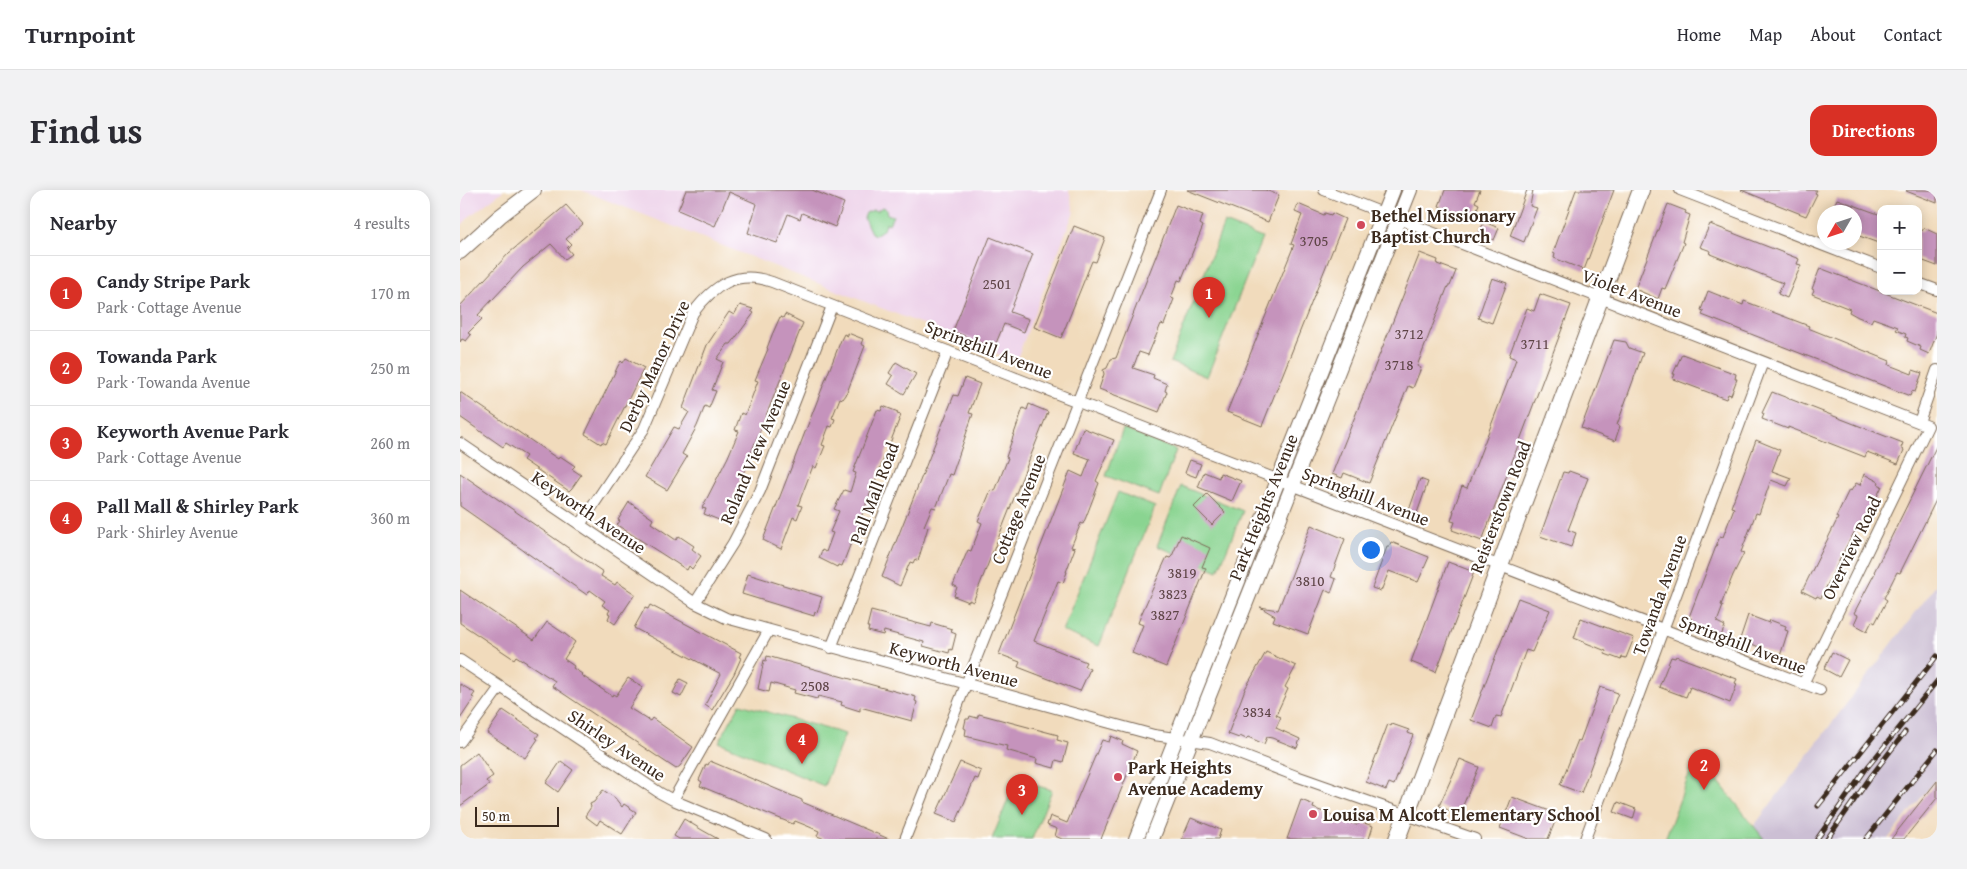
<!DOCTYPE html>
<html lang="en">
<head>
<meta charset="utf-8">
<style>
	body { margin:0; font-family:"Gentium Book Plus",serif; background:#f2f2f3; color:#2b2b33 }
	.controls { position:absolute; right:15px; top:15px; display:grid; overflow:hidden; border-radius:10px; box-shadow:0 2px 12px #0003 }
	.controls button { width:45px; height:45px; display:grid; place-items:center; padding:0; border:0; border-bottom:1px solid #e1e1e2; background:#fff; color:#2b2b33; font:25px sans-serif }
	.compass { position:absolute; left:1357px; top:15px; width:45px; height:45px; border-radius:50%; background:#fff; box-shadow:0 2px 12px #0003; rotate:231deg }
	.scale { position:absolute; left:15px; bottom:12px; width:84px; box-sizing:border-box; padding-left:5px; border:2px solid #3b2a1e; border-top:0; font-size:14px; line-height:18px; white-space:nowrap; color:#3b2a1e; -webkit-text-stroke:4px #fff; paint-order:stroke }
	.you { position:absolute; left:910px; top:359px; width:18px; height:18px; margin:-12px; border:4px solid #fff; border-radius:50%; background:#1a73e8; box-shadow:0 0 0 8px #1a73e833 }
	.badge { display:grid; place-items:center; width:32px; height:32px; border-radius:50%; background:#d93025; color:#fff; font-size:16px; font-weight:700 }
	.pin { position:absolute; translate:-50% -41px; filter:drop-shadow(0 1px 2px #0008) }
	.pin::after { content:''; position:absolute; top:26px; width:18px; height:15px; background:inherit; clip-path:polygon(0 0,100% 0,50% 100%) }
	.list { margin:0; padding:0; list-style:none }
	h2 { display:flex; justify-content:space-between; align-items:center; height:65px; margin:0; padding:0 20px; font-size:21px }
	h2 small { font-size:16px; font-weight:400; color:#7c7c81 }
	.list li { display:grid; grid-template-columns:32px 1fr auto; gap:15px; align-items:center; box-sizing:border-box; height:75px; padding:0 20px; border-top:1px solid #e1e1e2 }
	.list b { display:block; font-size:19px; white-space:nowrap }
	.list p { margin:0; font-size:16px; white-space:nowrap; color:#7c7c81 }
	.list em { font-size:16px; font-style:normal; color:#7c7c81 }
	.map { position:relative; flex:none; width:1477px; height:649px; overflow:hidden; border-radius:15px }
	header { display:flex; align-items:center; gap:30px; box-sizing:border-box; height:70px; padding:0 25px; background:#fff; border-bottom:1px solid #e1e1e2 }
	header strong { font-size:24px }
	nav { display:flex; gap:28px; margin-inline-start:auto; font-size:18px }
	.intro { display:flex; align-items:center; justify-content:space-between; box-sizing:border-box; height:120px; padding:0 30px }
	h1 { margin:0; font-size:35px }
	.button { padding:12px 22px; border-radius:15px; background:#d93025; color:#fff; font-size:18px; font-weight:700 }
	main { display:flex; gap:30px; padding:0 30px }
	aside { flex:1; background:#fff; border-radius:15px; box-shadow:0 2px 12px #0003 }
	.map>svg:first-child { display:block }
</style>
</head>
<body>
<header>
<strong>Turnpoint</strong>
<nav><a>Home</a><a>Map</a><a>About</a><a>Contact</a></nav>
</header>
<div class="intro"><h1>Find us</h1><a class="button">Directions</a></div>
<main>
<aside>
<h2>Nearby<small>4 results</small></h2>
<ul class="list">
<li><span class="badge">1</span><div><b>Candy Stripe Park</b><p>Park · Cottage Avenue</p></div><em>170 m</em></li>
<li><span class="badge">2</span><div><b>Towanda Park</b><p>Park · Towanda Avenue</p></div><em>250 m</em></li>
<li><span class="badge">3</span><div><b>Keyworth Avenue Park</b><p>Park · Cottage Avenue</p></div><em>260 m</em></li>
<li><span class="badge">4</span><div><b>Pall Mall &amp; Shirley Park</b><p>Park · Shirley Avenue</p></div><em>360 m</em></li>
</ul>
</aside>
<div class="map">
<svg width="1477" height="649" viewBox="0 0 1477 649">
	<rect width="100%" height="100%" fill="#fff"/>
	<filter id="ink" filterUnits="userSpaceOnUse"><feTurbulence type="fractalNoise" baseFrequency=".02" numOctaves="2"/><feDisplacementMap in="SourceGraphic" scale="10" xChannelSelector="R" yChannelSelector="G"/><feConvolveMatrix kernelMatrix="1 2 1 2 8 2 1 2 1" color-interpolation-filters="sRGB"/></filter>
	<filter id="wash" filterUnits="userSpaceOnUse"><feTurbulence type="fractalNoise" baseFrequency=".0096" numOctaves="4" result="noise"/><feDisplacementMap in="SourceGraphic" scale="20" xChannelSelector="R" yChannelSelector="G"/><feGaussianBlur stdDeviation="1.12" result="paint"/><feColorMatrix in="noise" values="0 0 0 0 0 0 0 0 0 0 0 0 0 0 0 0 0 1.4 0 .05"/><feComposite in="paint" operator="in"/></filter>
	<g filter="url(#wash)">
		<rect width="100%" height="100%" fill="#f1dbbc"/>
		<path fill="#edd1e9" d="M0,0H44L10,26L0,37Z
			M121,0H609L614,21L556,171Z"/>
		<path fill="#ccbfd4" d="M1477,394V588L1428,649H1304L1294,636Z"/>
		<path fill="#8ad491" stroke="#627f58" d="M422,17L426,19L427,24L433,26L429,34L426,33L424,39L415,45L411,43L404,28L406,23L413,20L417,21Z
			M764,33L802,48L747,187L710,172Z
			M663,239L716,260L699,306L646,286Z
			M721,296L783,321L758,381L697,356Z
			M658,302L695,317L639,456L602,441Z
			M280,514L385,544L364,596L259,552Z
			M1237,564L1304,649H1205Z
			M556,590L592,600L572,649H532Z"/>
		<g id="blocks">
			<path fill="#c593bc" d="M226,0H352L384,13L375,37L342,23L340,29L328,24L317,53L288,43L297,14L269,2L255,36L218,20Z
				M727,0H805L819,5L808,32Z
				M985,0H1020L1015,12L1019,14L1013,29L979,16Z
				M1067,0H1073L1070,16L1077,18L1064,52L1050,46Z
				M1116,0H1154L1124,80L1094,68L1095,64L1093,63Z
				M1281,0H1357L1355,3L1357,4L1346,26Z
				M1447,0H1477V13L1446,1Z
				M1377,9L1421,25V54L1394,44V22H1371Z
				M838,14L864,25L865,23L871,25L872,23L885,29L802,236L767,222L834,55L831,54L842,25L835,22Z
				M1208,14L1226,21L1225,23L1230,25L1222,52L1224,53L1205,99L1202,98L1198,109L1175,99Z
				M106,15L123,34L106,49L111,54L107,58L112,64L105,69L91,54L63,77L18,125L22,129L8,143L11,145L6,151L2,149L0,152V116L49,63Z
				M716,15L743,25L740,34L743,36L721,91L718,90L711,108L714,109L704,135L701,134L688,165L679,162L673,178L694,185L693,188L707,194L705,201L707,202L699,222L639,199L644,184L643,180L647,178L651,169L656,168Z
				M1024,32L1039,38L1034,50L1019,44Z
				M1250,34L1339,69L1337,74L1341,75L1327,108L1318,104L1323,93L1250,64L1251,61L1240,57Z
				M614,36L645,48L636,72L632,71L601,148L574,137Z
				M1464,38L1477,44V76L1458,69V40L1462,41Z
				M530,47L573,64L550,122L569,129L564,142L544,134L534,158L493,141Z
				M960,63L978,70L977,74L996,81L990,96H988L957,176L961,178L953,198L948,196L909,293L884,283L882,288L872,284Z
				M1360,78L1477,123V143L1469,164L1460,160L1461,157L1447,151L1448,148L1445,147L1446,144L1436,140L1438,137L1413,128L1411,132L1398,127L1389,122L1390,119L1352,104L1354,100L1352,99Z
				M1032,88L1047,93L1032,133L1018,128Z
				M1248,101L1283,115L1284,111L1349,136L1348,138L1430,171L1429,175L1452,184L1453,180L1462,183L1455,202L1452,201L1450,206L1242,125L1244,121L1241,120Z
				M1080,104L1111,115L1022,351L992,340L995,332L991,331L994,321H993L1002,296L1007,298L1050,186L1056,169L1049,166L1067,118L1074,121Z
				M280,115L293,119L291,121L294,123L271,154H268L257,169L263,172L252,200L256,201L249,218L245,216L237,236L222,264L227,267L207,300L185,287L214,237L219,239L229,222L223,218L247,155L269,122L274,125Z
				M325,124L343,133L270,316L263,331L259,330L244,324L246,319L242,318L268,267L279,241L275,240L281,223L285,225L298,191L295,190L308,159L307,158L312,145L320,127L323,128Z
				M388,143L403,149L401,154L405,156L386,205L383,209L380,208L372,228L375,229L372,237L369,236L362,255L365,256L356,278L353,276L338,315L342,316L337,329L333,327L321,359L303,350L381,150L384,144L388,146Z
				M1154,150L1166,152L1169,158L1183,163L1157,235L1160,236L1155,251L1121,238Z
				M1222,164L1276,184L1275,189H1277L1271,205L1268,204L1266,209L1213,189L1215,184H1213Z
				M166,168L184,178L146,254L142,252L141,254L125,244L158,176L161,171L163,173Z
				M436,172L456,184L444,204L428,194L433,186L429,183Z
				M505,188L520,194L509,223L513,224L492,285L489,284L488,287L476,318L472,317L464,336L468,337L458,371L455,369L453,373L450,372L440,396L422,387L494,205L498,206Z
				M0,202L98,269L100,266L115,276L112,279L121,285L112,298L109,301L63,270L66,266L46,253L43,257L0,227Z
				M1312,202L1443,253L1441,258L1444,260L1438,274L1407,262L1405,267L1328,237V239L1302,229L1304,224L1302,223Z
				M569,214L588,222L513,412L509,410V412L494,406L497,397L493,395L508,360L511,361L522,333L518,331L531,300L535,301L548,268L546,267L563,218L567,220Z
				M423,216L438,222L437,224L441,225L382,376L378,375L377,377L359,368L362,360L366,362L373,343L370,342L379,321L374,319L384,300L390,302L396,283L393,282L398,269L417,220L421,221Z
				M623,238L654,250L636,291L639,293L626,327L623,334L621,333L611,357L615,358L606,382H607L603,393L598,391L574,451L626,472L624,476L630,479L620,501L558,477L560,472L539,464L610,281L623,287L630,269L614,263Z
				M1296,250L1320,260L1312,281L1331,288L1327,296L1311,290L1299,324L1296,323L1281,362L1284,363L1273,385L1261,415L1263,416L1257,432L1265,436L1261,446L1230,434L1232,429L1229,427L1260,346L1263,347L1274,318L1271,317Z
				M1477,255V308L1440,383L1437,382L1424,408L1427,410L1415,433L1412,431L1407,441L1394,434L1398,425L1394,423L1415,383L1414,382Z
				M730,270L741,274L736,287L725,283Z
				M1109,281L1128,288L1108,340L1116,343L1111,357L1080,346L1103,282L1108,283Z
				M744,282L759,288L760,283L781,291L772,311L738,297Z
				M0,283L143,382L141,386L155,395L157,392L175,404L155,434L148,429L150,424L148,423L150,420L142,415L145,411L130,400L127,405L0,316Z
				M1404,284L1419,292L1418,294L1422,296L1403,336L1399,334L1386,357L1361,408L1357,406L1356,408L1342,401L1378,328L1376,327L1389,300L1391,301L1396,293L1400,295Z
				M960,289L968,292L956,326L948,323Z
				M747,304L765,322L752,335L734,317Z
				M169,312L193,329L191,333L216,350L219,346L234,356L232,359L241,366L232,379L229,376L227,380L157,335L160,331L158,330Z
				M851,335L885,349L871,387L876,389L871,403L865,400L848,444L813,431L815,426L800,417L818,420Z
				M721,345L750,358L742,377L746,378L706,477L672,463L683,435L678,433L681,425L705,371L707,367L710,368L712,366Z
				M931,352L969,367L958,392L929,381L921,401L912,398L927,357H929Z
				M988,372L1014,382L976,482L951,472Z
				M288,384L362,407L357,423L355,422L354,426L282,404Z
				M0,400L74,450L87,432L105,444L115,452L104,469L114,476L113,478L122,484L121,485L152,506L153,504L156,506L168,488L183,497L169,518L190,531L192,528L233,557L220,576L216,579L92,496L95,491L56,466L54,469L0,433Z
				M1058,408L1090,420L1072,462L1066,460L1041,527L1036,526L1032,538L1011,530Z
				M190,415L281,463L279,467L281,468L274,484L252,520L245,515L261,484L174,438L185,418L188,419Z
				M411,421L471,437L472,433L492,439L491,442L496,444L492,460L490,459L489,463L463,456L464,452L424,441L423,445L408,441L409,437H407Z
				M1288,425L1309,433L1310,430L1326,436L1325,440L1328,441L1320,466L1280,449Z
				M1121,428L1174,448L1166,468L1162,467L1161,470L1156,468L1145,464L1146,461L1114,448Z
				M806,462L836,476L825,497L828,499L816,525L821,527L816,538L840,549L837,558L812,548L807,547L804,554L788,547L786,549L780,546L779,548L768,544L785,499Z
				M1372,462L1388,470L1379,487L1364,479Z
				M307,466L456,507L455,511L457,512L452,531L400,517V521L381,515L382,512L358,506L357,509L334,503L335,500L311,493L309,502L298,499L304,470L306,471Z
				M1216,466L1277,489L1275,493L1277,494L1270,513L1230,497L1226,507L1199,497L1211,467L1215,468Z
				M220,489L228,493L221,507L213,503Z
				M0,494L15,503L12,507L14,508L0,529Z
				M1140,497L1158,503L1121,603L1100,595L1118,550L1120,551Z
				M43,520L79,544L76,548L78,549L65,568L27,543Z
				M519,524L598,545L597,550L608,553L603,572L596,570L594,578L576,573L577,569L546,560L547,556L505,546L506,539L504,538L506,529H509L510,526L517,528Z
				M928,534L931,536L932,534L949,540L948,543L953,545L934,595L929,593L926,600L906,592Z
				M651,546L663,551L662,554L677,561L641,649H602L595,646L597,639L587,635L590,626L607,633L642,550L649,552Z
				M17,562L33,586L26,591L29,595L0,616V575Z
				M1000,569L1019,577L999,625L979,616Z
				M101,571L113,580L98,602L86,593Z
				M250,571L342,610V612L429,649H365L357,646L359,641L345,635L335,631L333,634L240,596L242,592L239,590L246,574L248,575Z
				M500,572L521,581L518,589L515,588L496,632L476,624Z
				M1477,591V608L1473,613L1444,649H1431Z
				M143,600L155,608L162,617L164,614L176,622L162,644L140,630L137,635L125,626L131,617L130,614L134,612Z
				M1052,607L1098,624L1088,649H1069L1040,638Z
				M841,610L854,615L853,618L897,635L898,631L913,636L909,649H827Z
				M1158,612L1176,619L1173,629L1154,622Z
				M731,628L761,640L758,649H722Z
				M224,629L242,640L258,649H219L214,646Z"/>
		</g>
	</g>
	<g filter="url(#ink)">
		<use href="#blocks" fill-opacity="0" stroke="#7b6855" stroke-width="1"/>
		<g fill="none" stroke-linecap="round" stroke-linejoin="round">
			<g stroke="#7b6855" stroke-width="12">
				<path id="minor" d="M864,0L1468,236L1343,494
					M1220,0L1421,78
					M1458,93L1477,100
					M1459,232L1477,180
					M0,253L235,413L266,428L694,545L750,553L836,586L1015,649
					M120,335L184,239L233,123C254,95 277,79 312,92L551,186L1360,500
					M235,413L273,353L300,301L372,116
					M371,458L488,161
					M0,470L200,603L213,610L306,649
					M0,552L40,497
					M213,610L309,440
					M445,649L701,0
					M1125,649L1303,172"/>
			</g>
			<g stroke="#7b6855" stroke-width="16">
				<path id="secondary" d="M0,62L40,26L74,0
					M676,649L933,0
					M692,649L950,0"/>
			</g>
			<g stroke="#7b6855" stroke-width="18">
				<path id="primary" d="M937,649L1181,0"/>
			</g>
			<use href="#minor" stroke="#fff" stroke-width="10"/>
			<use href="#secondary" stroke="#fff" stroke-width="14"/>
			<use href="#primary" stroke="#fff" stroke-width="16"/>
			<g stroke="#3b2a1e" stroke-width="5">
				<path id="rail" d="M1358,616L1477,466
					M1357,649L1406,579L1477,491
					M1367,649L1412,585L1445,542
					M1406,649L1477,560"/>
			</g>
			<use href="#rail" stroke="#fff" stroke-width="3" stroke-dasharray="9" stroke-linecap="butt"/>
		</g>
	</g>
	<g fill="#d1495b" stroke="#fff" stroke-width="2">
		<circle cx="901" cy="35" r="5"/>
		<circle cx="658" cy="587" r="5"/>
		<circle cx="853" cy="624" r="5"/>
	</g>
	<g text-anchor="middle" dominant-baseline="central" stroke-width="4.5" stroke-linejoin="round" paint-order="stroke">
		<g font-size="15" fill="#5e4446">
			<text x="854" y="50">3705</text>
			<text x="537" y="93">2501</text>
			<text x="949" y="143">3712</text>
			<text x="1075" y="153">3711</text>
			<text x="939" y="174">3718</text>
			<text x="722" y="382">3819</text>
			<text x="850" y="390">3810</text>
			<text x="713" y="403">3823</text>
			<text x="705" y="424">3827</text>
			<text x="355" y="495">2508</text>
			<text x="797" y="521">3834</text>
		</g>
		<g font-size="18" font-weight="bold" fill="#3b2a1e" stroke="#fff" text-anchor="start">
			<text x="911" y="25">Bethel Missionary<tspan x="911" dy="21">Baptist Church</tspan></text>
			<text x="668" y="577">Park Heights<tspan x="668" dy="21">Avenue Academy</tspan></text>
			<text x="863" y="624">Louisa M Alcott Elementary School</text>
		</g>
		<g font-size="18" fill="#3b2a1e" stroke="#fff">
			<text transform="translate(1172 103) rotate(21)">Violet Avenue</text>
			<text transform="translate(529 159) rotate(21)">Springhill Avenue</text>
			<text transform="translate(194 176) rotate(-65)">Derby Manor Drive</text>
			<text transform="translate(295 262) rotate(-67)">Roland View Avenue</text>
			<text transform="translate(414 303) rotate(-69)">Pall Mall Road</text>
			<text transform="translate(906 306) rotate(21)">Springhill Avenue</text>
			<text transform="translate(803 317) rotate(-68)">Park Heights Avenue</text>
			<text transform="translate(1040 317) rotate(-69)">Reisterstown Road</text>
			<text transform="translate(558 319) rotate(-68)">Cottage Avenue</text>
			<text transform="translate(129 322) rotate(34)">Keyworth Avenue</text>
			<text transform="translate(1391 358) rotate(-64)">Overview Road</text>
			<text transform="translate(1199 405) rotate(-70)">Towanda Avenue</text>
			<text transform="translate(1283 454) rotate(21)">Springhill Avenue</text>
			<text transform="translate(494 474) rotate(15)">Keyworth Avenue</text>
			<text transform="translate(157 555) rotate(34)">Shirley Avenue</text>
		</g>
	</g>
</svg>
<div class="controls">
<button>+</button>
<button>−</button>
</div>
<svg class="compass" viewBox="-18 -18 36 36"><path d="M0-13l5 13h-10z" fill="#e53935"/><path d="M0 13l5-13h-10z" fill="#7c7c81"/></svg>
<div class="scale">50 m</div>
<div class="you"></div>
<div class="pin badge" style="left:749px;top:128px">1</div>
<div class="pin badge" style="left:1244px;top:600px">2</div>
<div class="pin badge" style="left:562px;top:625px">3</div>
<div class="pin badge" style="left:342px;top:574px">4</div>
</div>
</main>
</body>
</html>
